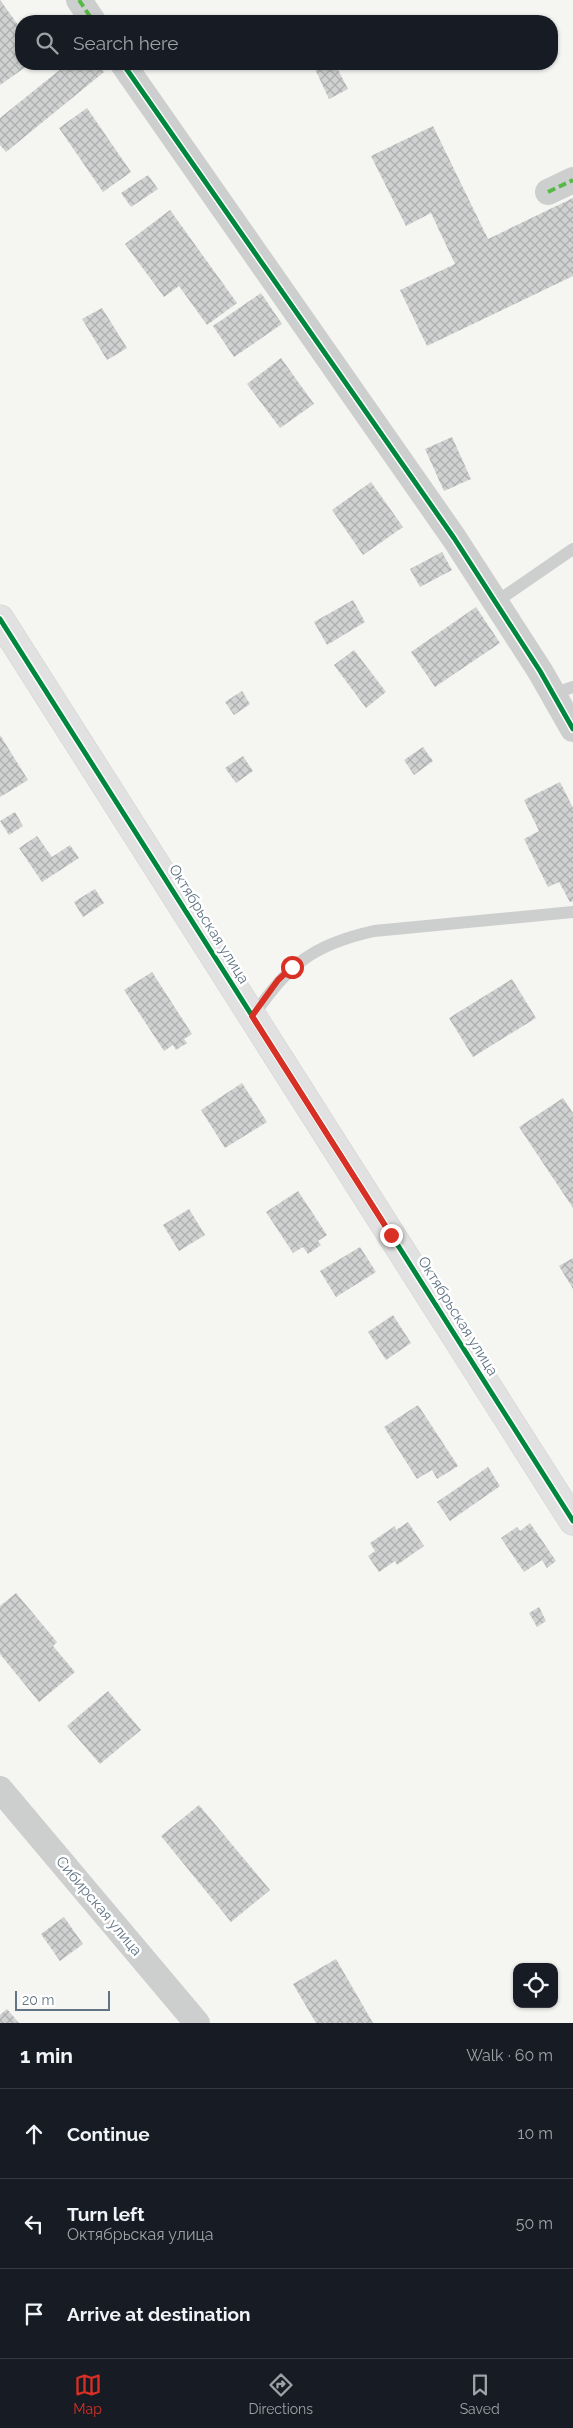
<!DOCTYPE html>
<html lang="en">
<head>
<meta charset="utf-8">
<style>
	body { margin:0; font-family:Raleway,sans-serif; background:#20242c; color:#f1f3f6 }
	.controls { position:absolute; right:15px; bottom:15px; display:grid; overflow:hidden; border-radius:10px; box-shadow:0 1px 4px #0004 }
	.controls button { width:45px; height:45px; display:grid; place-items:center; padding:0; border:0; border-bottom:1px solid #363941; background:#171b24; color:#f1f3f6; font:25px sans-serif }
	.scale { position:absolute; left:15px; bottom:12px; width:95px; box-sizing:border-box; padding-left:5px; border:2px solid #627585; border-top:0; font-size:14px; line-height:18px; white-space:nowrap; color:#627585; -webkit-text-stroke:4px #fff; paint-order:stroke }
	.stop { position:absolute; width:15px; height:15px; margin:-11px; border:4px solid #d93025; border-radius:50%; background:#fff }
	.stop.end { background:#d93025; border-color:#fff; box-shadow:0 1px 5px #0008 }
	.list { margin:0; padding:0; list-style:none }
	h2 { display:flex; justify-content:space-between; align-items:center; height:65px; margin:0; padding:0 20px; font-size:21px }
	h2 small { font-size:16px; font-weight:400; color:#9ea1a6 }
	.list li { display:grid; grid-template-columns:32px 1fr auto; gap:15px; align-items:center; box-sizing:border-box; height:90px; padding:0 20px; border-top:1px solid #363941 }
	.list b { display:block; font-size:19px; white-space:nowrap }
	.list p { margin:0; font-size:16px; white-space:nowrap; color:#9ea1a6 }
	.list em { font-size:16px; font-style:normal; color:#9ea1a6 }
	.icon { flex:none; width:28px; height:28px; fill:none; stroke:currentColor; stroke-width:2; stroke-linecap:round; stroke-linejoin:round }
	.map { position:relative; flex:none; width:573px; height:2023px; overflow:hidden }
	.search { position:absolute; background:#171b24; box-shadow:0 1px 4px #0004; left:15px; right:15px; top:15px; height:55px; display:flex; align-items:center; gap:12px; box-sizing:border-box; padding:0 18px; border-radius:20px; color:#9ea1a6; font-size:19px }
	.sheet { height:335px; background:#171b24 }
	nav { display:flex; justify-content:space-around; align-items:center; box-sizing:border-box; height:70px; border-top:1px solid #363941; background:#171b24; font-size:14px; color:#9ea1a6 }
	nav a { display:grid; justify-items:center; gap:2px }
	nav .on { color:#d93025 }
	.map>svg:first-child { display:block }
</style>
</head>
<body>
<div class="map">
<svg width="573" height="2023" viewBox="0 0 573 2023">
	<defs>
		<pattern id="building-cross-hatch" width="8" height="8" patternUnits="userSpaceOnUse" patternTransform="scale(1.25)"><rect width="8" height="8" fill="#d0d1d1"/><path d="M0 0l8 8M0 8l8-8" fill="none" stroke="#acaeaf"/></pattern>
	</defs>
	<rect width="100%" height="100%" fill="#f5f5f2"/>
	<path fill="url(#building-cross-hatch)" d="M0,0L21,29V64H30L0,85Z
		M67,64H98L104,72L6,152L0,145V118Z
		M320,64H335L348,89L329,99L314,67Z
		M87,108L131,172L103,192L59,128Z
		M433,126L488,239L573,198V276L427,346L400,290L455,264L431,213L406,226L371,156Z
		M148,175L158,189L131,207L121,193Z
		M170,210L237,303L207,325L179,286L164,297L125,244Z
		M261,293L282,324L234,357L213,326Z
		M102,308L127,348L107,360L82,319Z
		M281,358L314,404L280,428L247,384Z
		M452,437L471,479L444,491L425,449Z
		M371,482L403,527L363,555L332,510Z
		M442,552L452,570L420,587L410,569Z
		M353,600L365,622L327,645L314,622Z
		M476,607L500,643L435,687L411,652Z
		M354,650L386,692L366,708L334,665Z
		M242,691L250,704L234,715L225,702Z
		M0,735L28,780L0,797Z
		M423,747L433,761L414,775L404,760Z
		M243,756L253,771L236,783L225,768Z
		M560,782L573,808V901L570,902L559,882L548,887L524,839L539,831L524,800Z
		M15,812L23,826L9,835L0,821Z
		M37,836L52,857L70,845L79,858L42,882L19,848Z
		M95,889L104,903L83,917L74,902Z
		M152,972L192,1034L184,1039L187,1043L176,1050L173,1045L164,1051L124,990Z
		M512,979L536,1018L473,1057L449,1018Z
		M242,1083L267,1122L225,1148L201,1110Z
		M563,1098L573,1113V1208L519,1127Z
		M298,1191L327,1235L318,1241L321,1245L308,1254L303,1247L293,1253L266,1212Z
		M189,1209L205,1235L179,1251L163,1225Z
		M360,1247L376,1272L336,1297L320,1271Z
		M573,1258V1289L559,1266Z
		M393,1315L411,1343L386,1360L368,1332Z
		M418,1405L458,1466L437,1479L432,1470L417,1479L384,1427Z
		M488,1467L500,1486L450,1521L437,1502Z
		M408,1522L424,1546L397,1565L395,1561L379,1572L368,1556L375,1551L370,1543L395,1526L396,1530Z
		M530,1523L556,1561L547,1568L542,1560L524,1572L501,1538L517,1527L520,1531Z
		M16,1593L57,1642L53,1646L75,1672L39,1702L0,1654V1606Z
		M539,1607L546,1621L537,1627L529,1613Z
		M108,1691L141,1730L100,1764L67,1726Z
		M199,1805L270,1890L231,1922L161,1836Z
		M64,1917L83,1944L60,1961L41,1934Z
		M336,1959L373,2023H316L293,1984Z
		M7,2009L19,2023H0V2015Z"/>
	<g fill="none" stroke-linecap="round" stroke-linejoin="round">
		<g stroke="#d1d2d2" stroke-width="29">
			<path id="secondary" d="M0,619L573,1521"/>
		</g>
		<path stroke="#cdcfcf" stroke-width="12" d="M496,602L573,549
			M553,694L573,687
			M253,1016C289,965 311,945 374,931L573,912"/>
		<path stroke="#cdcfcf" stroke-width="26" d="M79,0L93,21
			M123,64L454,538L540,671L573,729
			M548,192L573,180
			M0,1789L197,2023"/>
		<use href="#secondary" stroke="#e1e1e2" stroke-width="28"/>
		<path stroke="#58b947" stroke-width="4" stroke-dasharray="8 4" stroke-linecap="butt" d="M79,0L93,21
			M548,192L573,180"/>
		<g stroke="#fff" stroke-width="8">
			<path id="cycleway" d="M123,64L454,538L540,671L573,729
				M0,619L573,1521"/>
		</g>
		<use href="#cycleway" stroke="#00873e" stroke-width="5"/>
	</g>
	<g fill="none" stroke-linecap="round" stroke-linejoin="round">
		<path stroke="#d93025" stroke-width="6" d="M292,967L278,980L252,1016L391,1235"/>
	</g>
	<g text-anchor="middle" dominant-baseline="central" stroke-width="5" stroke-linejoin="round" paint-order="stroke">
		<g font-size="15" fill="#627585" stroke="#fff">
			<text transform="translate(209 924) rotate(58)">Октябрьская улица</text>
			<text transform="translate(458 1316) rotate(58)">Октябрьская улица</text>
			<text transform="translate(99 1906) rotate(50)">Сибирская улица</text>
		</g>
	</g>
</svg>
<div class="controls">
<button><svg class="icon" aria-label="locate" viewBox="0 0 24 24"><circle cx="12" cy="12" r="6"/><path d="M12 2v4M12 18v4M2 12h4M18 12h4"/></svg></button>
</div>
<div class="scale">20 m</div>
<div class="stop" style="left:292px;top:967px"></div>
<div class="stop end" style="left:391px;top:1235px"></div>
<div class="search"><svg class="icon" aria-label="search" viewBox="0 0 24 24"><circle cx="10" cy="10" r="6"/><path d="M15 15l6 6"/></svg>Search here</div>
</div>
<section class="sheet">
<h2>1 min<small>Walk · 60 m</small></h2>
<ul class="list">
<li><svg class="icon" aria-label="ahead" viewBox="0 0 24 24"><path d="M12 20V5M6 11l6-6 6 6"/></svg><div><b>Continue</b></div><em>10 m</em></li>
<li><svg class="icon" aria-label="left" viewBox="0 0 24 24"><path d="M17 20v-9H6M10 6l-5 5 5 5"/></svg><div><b>Turn left</b><p>Октябрьская улица</p></div><em>50 m</em></li>
<li><svg class="icon" aria-label="arrive" viewBox="0 0 24 24"><path d="M6 21V4h12l-3 4 3 4H6"/></svg><div><b>Arrive at destination</b></div></li>
</ul>
</section>
<nav>
<a class="on"><svg class="icon" aria-label="map" viewBox="0 0 24 24"><path d="M3 6l6-2 6 2 6-2v14l-6 2-6-2-6 2zM9 4v14M15 6v14"/></svg>Map</a>
<a><svg class="icon" aria-label="directions" viewBox="0 0 24 24"><path d="M12 3l9 9-9 9-9-9zM9 14v-3h6M13 9l2 2-2 2"/></svg>Directions</a>
<a><svg class="icon" aria-label="saved" viewBox="0 0 24 24"><path d="M7 4h10v16l-5-4-5 4z"/></svg>Saved</a>
</nav>
</body>
</html>
